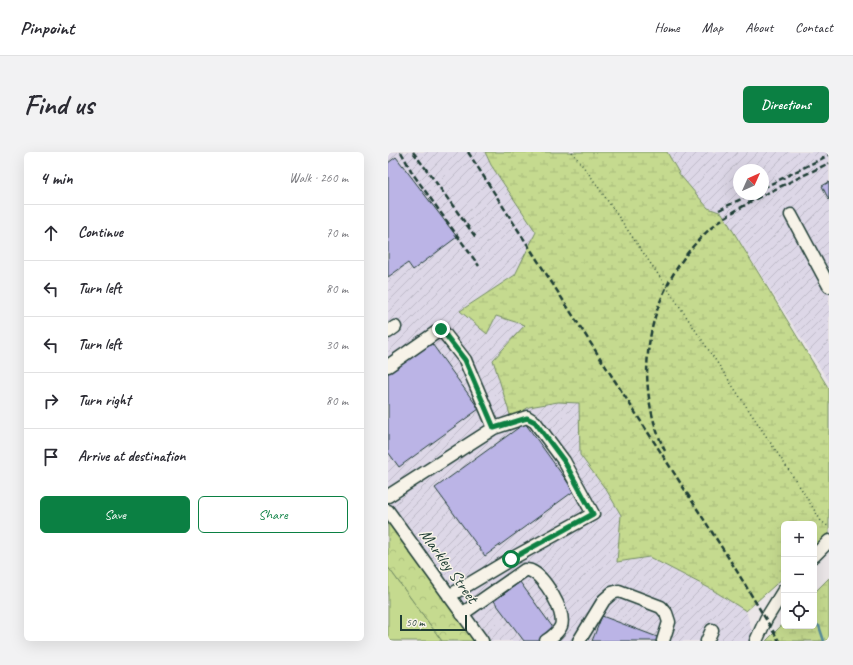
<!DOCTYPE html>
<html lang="en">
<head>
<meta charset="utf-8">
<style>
	body { margin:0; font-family:Caveat,sans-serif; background:#f2f2f3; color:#2b2b33 }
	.controls { position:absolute; right:12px; bottom:12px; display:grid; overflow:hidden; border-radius:6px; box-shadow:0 4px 16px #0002 }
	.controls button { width:36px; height:36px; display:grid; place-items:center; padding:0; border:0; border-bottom:1px solid #e1e1e2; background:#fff; color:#2b2b33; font:20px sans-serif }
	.compass { position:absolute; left:345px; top:12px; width:36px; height:36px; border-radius:50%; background:#fff; box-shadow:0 4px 16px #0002; rotate:45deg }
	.scale { position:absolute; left:12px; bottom:10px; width:67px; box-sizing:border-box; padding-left:4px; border:2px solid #1f3d34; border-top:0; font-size:11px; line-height:14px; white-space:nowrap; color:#1f3d34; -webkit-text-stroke:3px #f7f3e8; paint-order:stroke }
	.stop { position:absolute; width:12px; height:12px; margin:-9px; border:3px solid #0b8043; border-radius:50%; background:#fff }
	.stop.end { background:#0b8043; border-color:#fff; box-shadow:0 1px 4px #0008 }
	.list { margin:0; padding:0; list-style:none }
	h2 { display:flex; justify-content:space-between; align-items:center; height:52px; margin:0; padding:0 16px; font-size:17px }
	h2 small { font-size:13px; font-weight:400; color:#7c7c81 }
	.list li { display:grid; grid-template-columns:26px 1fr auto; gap:12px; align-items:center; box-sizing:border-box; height:56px; padding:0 16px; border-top:1px solid #e1e1e2 }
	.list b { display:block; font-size:15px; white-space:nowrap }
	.list em { font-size:13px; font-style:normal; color:#7c7c81 }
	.actions { display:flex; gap:8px; padding:12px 16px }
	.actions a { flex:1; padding:9px 0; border:1px solid #0b8043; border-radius:6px; text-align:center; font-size:14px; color:#0b8043 }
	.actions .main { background:#0b8043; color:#fff }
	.icon { flex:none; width:22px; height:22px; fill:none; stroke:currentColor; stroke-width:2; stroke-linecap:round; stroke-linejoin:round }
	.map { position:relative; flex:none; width:441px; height:489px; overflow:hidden; border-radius:6px }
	header { display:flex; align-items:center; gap:24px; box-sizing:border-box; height:56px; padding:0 20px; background:#fff; border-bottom:1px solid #e1e1e2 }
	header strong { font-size:19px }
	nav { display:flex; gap:22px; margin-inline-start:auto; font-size:14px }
	.intro { display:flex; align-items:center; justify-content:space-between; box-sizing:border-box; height:96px; padding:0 24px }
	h1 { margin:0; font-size:28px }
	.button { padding:10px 18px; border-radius:6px; background:#0b8043; color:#fff; font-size:14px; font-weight:700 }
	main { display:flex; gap:24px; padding:0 24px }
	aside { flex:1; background:#fff; border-radius:6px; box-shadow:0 4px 16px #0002 }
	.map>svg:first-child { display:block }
</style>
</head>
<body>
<header>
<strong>Pinpoint</strong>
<nav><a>Home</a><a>Map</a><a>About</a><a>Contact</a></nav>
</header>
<div class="intro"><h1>Find us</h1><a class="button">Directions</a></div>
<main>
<aside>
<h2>4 min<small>Walk · 260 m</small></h2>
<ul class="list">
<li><svg class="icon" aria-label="ahead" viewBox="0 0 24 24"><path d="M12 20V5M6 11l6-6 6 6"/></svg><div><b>Continue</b></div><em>70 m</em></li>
<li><svg class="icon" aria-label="left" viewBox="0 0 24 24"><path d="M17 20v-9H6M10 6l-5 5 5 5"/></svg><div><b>Turn left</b></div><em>80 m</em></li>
<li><svg class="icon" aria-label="left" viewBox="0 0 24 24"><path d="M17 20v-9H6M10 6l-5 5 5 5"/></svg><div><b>Turn left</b></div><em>30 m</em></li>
<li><svg class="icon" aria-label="right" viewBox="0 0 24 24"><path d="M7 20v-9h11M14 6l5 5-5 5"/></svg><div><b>Turn right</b></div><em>80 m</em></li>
<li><svg class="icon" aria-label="arrive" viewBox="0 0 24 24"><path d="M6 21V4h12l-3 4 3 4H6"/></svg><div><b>Arrive at destination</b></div></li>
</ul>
<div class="actions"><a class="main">Save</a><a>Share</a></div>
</aside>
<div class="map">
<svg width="441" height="489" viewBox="0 0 441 489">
	<defs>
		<pattern id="industrial-furrows" width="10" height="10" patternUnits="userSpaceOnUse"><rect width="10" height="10" fill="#ddd7e7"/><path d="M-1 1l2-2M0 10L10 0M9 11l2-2" fill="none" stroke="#bdb9c7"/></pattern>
		<pattern id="forest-crowns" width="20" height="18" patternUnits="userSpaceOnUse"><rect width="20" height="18" fill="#c5da8f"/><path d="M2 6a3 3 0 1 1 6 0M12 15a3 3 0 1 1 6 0" fill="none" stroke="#a9bc7c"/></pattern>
		<pattern id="wetland-marsh" width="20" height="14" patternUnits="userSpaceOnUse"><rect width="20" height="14" fill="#c5da8f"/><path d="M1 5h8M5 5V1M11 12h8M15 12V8" fill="none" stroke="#a9bc7c"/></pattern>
	</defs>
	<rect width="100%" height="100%" fill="#ebe6e8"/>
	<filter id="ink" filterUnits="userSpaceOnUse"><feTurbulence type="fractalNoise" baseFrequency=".025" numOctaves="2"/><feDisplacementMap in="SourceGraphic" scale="8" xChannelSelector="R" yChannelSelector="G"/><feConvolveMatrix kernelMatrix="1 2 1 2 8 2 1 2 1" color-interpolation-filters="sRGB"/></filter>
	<g filter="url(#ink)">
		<path fill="url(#industrial-furrows)" fill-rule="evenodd" d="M0,0H97L103,13L148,80L127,123L72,159L99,182L108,164L137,173L123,266L141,255L170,250L191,251L192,303L219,339L233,363L229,410L261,405L323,437L358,459L367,489H102L0,364Z
			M279,0H441V230L334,61L320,56L292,23ZM351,18H375V42H351Z"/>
		<path fill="#c5da8f" stroke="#728c62" d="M0,415L54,489H0Z"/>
		<path fill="url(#forest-crowns)" stroke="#728c62" d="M0,364L102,489H54L0,415Z"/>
		<path fill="url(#wetland-marsh)" stroke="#728c62" d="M97,0H279L292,23L320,56L334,61L441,237V384L426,398V372H396V425L358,459L323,437L261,405L229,410L233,363L219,339L192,303L191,251L170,250L141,255L123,266L105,208L137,173L108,164L99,182L72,159L127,123L148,80L103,13Z
			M441,426V489H378L396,471V474H426V441Z"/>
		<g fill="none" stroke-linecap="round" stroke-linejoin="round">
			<path stroke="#598d9b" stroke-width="2.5" d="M426,471L431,474L436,489"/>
		</g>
		<path fill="#bbb4e6" stroke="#1f3d34" d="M8,5L69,85L25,118L20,111L0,125V11Z
			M441,30V48L434,34Z
			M42,189L91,257L11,315L0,300V219Z
			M137,271L186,339L97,404L47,336Z
			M132,430L166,477L150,489H136L106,449Z
			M214,464L272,486L271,489H204Z"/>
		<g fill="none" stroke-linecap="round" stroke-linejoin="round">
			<g stroke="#1f3d34" stroke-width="15">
				<path id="minor" d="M403,63L441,134
					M0,180L7,175
					M0,214L53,177L77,208L106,276
					M0,344L106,276L139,265L147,270L176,309L205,362L123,407L61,444
					M0,359L94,489
					M426,404L441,389
					M74,462L137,418C139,418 142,418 143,419C156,424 178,460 173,474C171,479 163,486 158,489
					M191,489L216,448L224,441L231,439L273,455L278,461L281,470L275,489
					M319,489L324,478
					M368,489L378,467L396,438"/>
			</g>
			<path stroke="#1f3d34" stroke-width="1.5" stroke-dasharray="1 3" stroke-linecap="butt" d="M184,0L204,26L278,134L414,338L433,369L441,375"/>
			<use href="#minor" stroke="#f7f3e8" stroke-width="12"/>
			<path stroke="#1f3d34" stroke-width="2.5" stroke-dasharray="6 3" stroke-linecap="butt" d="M13,0L25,22L91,114
				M25,0L44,25L89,87
				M80,0L347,416L391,489
				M375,36L441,3
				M331,58L363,42
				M277,299C240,222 262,125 329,71C339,63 351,57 362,50C388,36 415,24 441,11"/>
		</g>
	</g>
	<g fill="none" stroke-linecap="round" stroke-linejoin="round" filter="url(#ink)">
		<path stroke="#0b8043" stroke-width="5" d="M53,177L77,208L106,276L139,266L147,270L176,309L205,362L123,407"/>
	</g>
	<g text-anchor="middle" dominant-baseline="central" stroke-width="3" stroke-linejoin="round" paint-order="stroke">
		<g font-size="17" fill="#1f3d34" stroke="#f7f3e8">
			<text transform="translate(61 414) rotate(54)">Markley Street</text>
		</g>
	</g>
</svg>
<div class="controls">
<button>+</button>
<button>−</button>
<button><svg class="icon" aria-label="locate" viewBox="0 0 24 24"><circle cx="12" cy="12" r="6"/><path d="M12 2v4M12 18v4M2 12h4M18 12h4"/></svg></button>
</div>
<svg class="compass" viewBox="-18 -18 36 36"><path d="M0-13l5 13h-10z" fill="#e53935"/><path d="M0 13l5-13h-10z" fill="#7c7c81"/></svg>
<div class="scale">50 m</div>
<div class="stop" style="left:123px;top:407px"></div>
<div class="stop end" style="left:53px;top:177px"></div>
</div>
</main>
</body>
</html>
